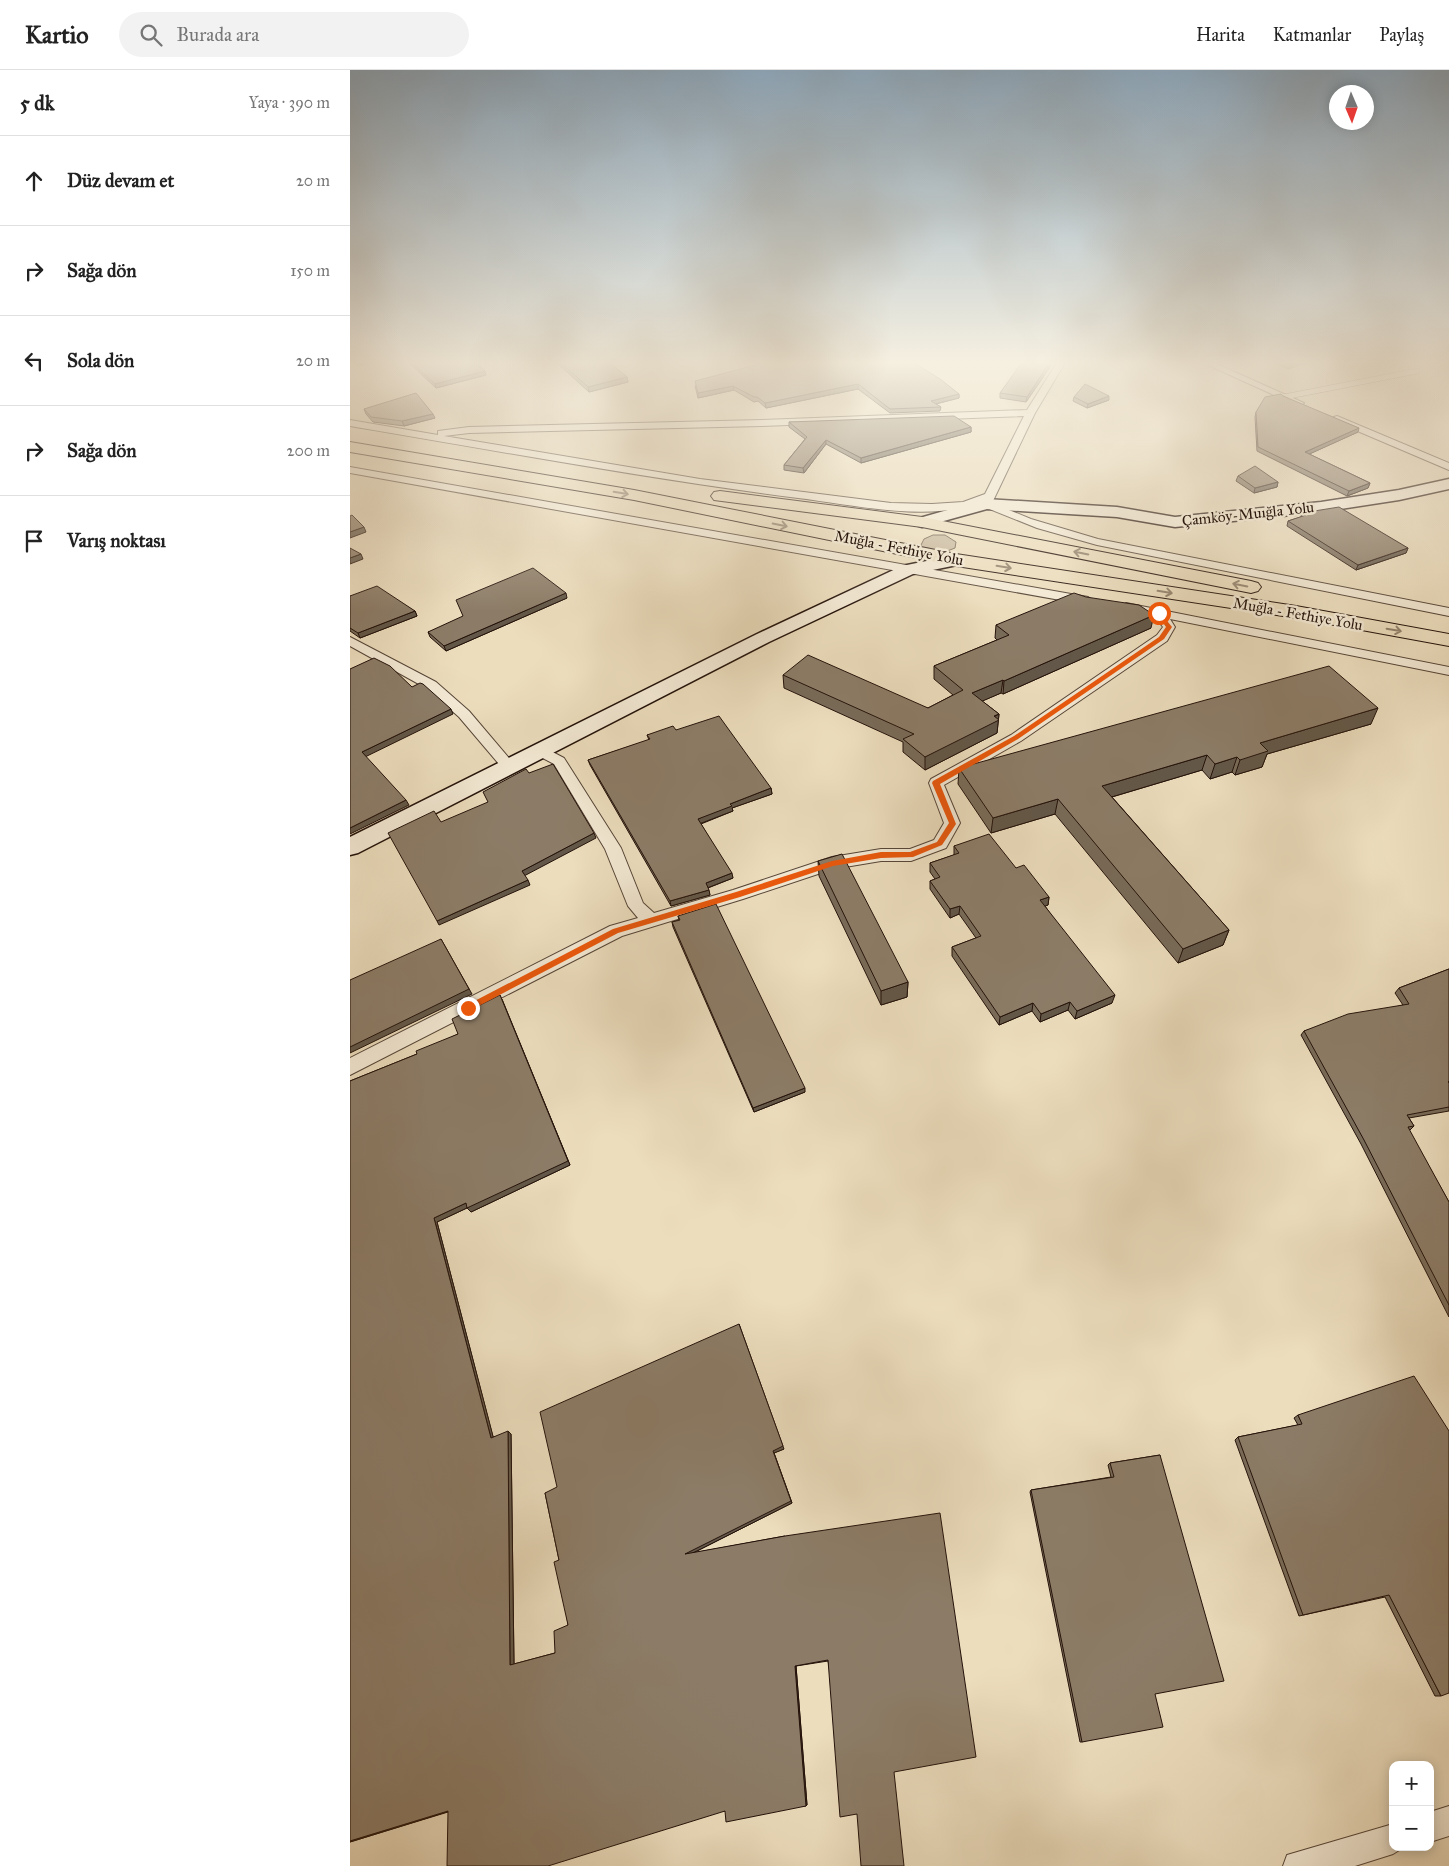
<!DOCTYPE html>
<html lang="tr">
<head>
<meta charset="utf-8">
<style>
	body { margin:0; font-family:"IM FELL Great Primer",serif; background:#f2f2f2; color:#222 }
	.controls { position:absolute; right:15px; bottom:15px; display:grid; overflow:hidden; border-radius:10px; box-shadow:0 2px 12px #0003 }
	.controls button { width:45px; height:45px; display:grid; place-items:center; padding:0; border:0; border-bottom:1px solid #e0e0e0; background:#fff; color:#222; font:25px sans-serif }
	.compass { position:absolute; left:979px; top:15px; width:45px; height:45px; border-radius:50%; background:#fff; box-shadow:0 2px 12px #0003; rotate:178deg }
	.stop { position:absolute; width:15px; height:15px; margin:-11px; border:4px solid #ea580c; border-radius:50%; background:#fff }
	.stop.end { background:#ea580c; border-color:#fff; box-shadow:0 1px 5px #0008 }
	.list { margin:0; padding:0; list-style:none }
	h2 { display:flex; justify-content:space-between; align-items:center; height:65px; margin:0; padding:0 20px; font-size:21px }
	h2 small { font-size:16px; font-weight:400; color:#767676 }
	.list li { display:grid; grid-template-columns:32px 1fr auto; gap:15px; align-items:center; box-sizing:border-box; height:90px; padding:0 20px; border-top:1px solid #e0e0e0 }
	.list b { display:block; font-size:19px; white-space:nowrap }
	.list em { font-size:16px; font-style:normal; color:#767676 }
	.icon { flex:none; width:28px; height:28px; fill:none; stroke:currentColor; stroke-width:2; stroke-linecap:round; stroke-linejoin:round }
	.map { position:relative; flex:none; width:1099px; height:1796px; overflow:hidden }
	header { display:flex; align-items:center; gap:30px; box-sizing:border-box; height:70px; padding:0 25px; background:#fff; border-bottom:1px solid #e0e0e0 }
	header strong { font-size:24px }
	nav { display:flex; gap:28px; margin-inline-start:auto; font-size:18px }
	.search { width:350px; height:45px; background:#f2f2f2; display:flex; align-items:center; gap:12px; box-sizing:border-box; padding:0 18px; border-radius:28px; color:#767676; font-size:19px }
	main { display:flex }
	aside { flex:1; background:#fff }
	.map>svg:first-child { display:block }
</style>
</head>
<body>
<header>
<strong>Kartio</strong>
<div class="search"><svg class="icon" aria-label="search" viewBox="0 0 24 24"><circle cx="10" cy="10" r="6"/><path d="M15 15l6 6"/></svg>Burada ara</div>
<nav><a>Harita</a><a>Katmanlar</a><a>Paylaş</a></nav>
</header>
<main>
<aside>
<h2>5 dk<small>Yaya · 390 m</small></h2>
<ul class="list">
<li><svg class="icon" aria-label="ahead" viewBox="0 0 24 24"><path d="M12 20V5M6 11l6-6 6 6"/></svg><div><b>Düz devam et</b></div><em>20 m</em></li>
<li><svg class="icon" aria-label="right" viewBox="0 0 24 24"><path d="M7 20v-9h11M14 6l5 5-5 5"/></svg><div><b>Sağa dön</b></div><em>150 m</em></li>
<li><svg class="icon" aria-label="left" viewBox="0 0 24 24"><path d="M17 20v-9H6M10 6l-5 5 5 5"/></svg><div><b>Sola dön</b></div><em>20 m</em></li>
<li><svg class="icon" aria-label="right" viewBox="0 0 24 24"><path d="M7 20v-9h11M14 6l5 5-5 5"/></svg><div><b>Sağa dön</b></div><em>200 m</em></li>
<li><svg class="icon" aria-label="arrive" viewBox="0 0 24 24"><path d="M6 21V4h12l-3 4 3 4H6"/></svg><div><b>Varış noktası</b></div></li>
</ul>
</aside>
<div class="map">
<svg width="1099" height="1796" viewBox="0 0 1099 1796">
	<rect width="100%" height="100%" fill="#ecddbd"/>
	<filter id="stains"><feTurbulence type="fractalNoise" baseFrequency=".004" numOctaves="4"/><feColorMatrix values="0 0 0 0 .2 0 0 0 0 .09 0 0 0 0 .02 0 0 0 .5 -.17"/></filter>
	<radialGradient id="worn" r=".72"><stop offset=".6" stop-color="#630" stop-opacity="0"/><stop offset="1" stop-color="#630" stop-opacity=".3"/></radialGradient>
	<path fill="#caba9f" stroke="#776654" d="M583,465H595L606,472L605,478L592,483L572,478L571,475L574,469Z"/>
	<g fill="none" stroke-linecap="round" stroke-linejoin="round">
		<g stroke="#564537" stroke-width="6">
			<path id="lane" d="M934,327L1067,301"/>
		</g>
		<g stroke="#564537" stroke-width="2">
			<path id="street" d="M708,291H716L685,343L642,433L681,449L748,469L1099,538V546L747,475L687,458L632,436L631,433C577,452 504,435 448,428C298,409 149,381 0,356V350L88,365V361L119,357L412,350L677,340ZM674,346L635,424L613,432L582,434L541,433L350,409L94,366L119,363L412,356Z
				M849,291H860L954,333L949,336L946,335Z
				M987,346L1099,393V400L984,351V347Z
				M0,397L738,527L744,531L738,535L0,403Z
				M776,533L1099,597V605L820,549L825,557L817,571L671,671L594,715L610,753L596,778L561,791H531L483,799L393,829L272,866L0,1005V988L260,856L288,848L278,836L255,779L204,694L185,684L183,681L185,678H195L214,688L271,778L293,833L304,843L383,820L482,787L531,779H560L584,770L594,753L579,713L581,709L661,665L807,565L813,557L805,547L772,540L770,537Z
				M0,567L86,612L119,641L164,694L166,697L164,700H154L109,647L76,618L0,576Z
				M1099,1736V1766L1080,1772V1742Z
				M1043,1754V1777H1054L1043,1784L1005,1796H933L937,1785Z"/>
		</g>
		<g stroke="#24120a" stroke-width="3">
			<path id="secondary" d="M1099,409V419L1049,430L971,442L825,457L767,447L637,439L572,457L566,455L564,452L566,449L636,429L767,437L825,447L971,432L1049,420Z
				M606,485L612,486L614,490L612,494L563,504L419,572L8,783L0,785V767L407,564L552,496Z"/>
		</g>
		<g stroke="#24120a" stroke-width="2">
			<path id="highway" d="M0,372L284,420L606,484L946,536L1099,564V576L946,548L606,496L284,430L0,382Z
				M370,421L572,447L901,511L908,513L911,517L908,521L901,523L572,457L364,430L361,426L364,422Z"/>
		</g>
		<use href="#lane" stroke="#f3e9d4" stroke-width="5"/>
		<use href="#street" fill="#f3e9d4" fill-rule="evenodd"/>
		<use href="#secondary" fill="#f3e9d4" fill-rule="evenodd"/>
		<use href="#highway" fill="#ecddbd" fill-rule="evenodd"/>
	</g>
	<path fill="#786b59" stroke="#24120a" d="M0,291H25L10,296L0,292Z
		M57,291H123L135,301L136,305L86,318Z
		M207,291H257L277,307L278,312L239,322L207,293Z
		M421,291L609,324V328L586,334L591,337L590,341L540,343L508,319L416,338L408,331L404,332L384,320L348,328L345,316Z
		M919,291H962L938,299Z
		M700,292V297L676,332L650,328V323Z
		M933,326L1008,362L959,384L1020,413L1018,418L997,426L907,381L905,347L906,342Z
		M724,327L759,330L737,338L723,331Z
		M14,339L85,348L54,356L23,352L16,344Z
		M439,352L621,357V362L511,393L476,374L454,403L434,400V395L455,369L439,357Z
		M888,406L928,412L927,417L904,423L886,411Z
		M952,443L1058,478L1056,483L1006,500L937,456L938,451L951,447Z
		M0,526L65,541L67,546L10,568L0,561Z
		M217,528L96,581L80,567L78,562Z
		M646,555L801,558L653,624L651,623L632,631L649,644L647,663L575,700L553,682V672L434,618L433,605L578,638L603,625L584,609V596L647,570L645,568Z
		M1021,654L917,684L912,697L885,705L882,702L860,709L852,700L762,727L879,860L873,875L828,893L705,744L641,763L608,714L609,698Z
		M326,660L421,718L422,724L382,738L383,741L351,754L383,808L358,818L360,825L321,836L240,695L238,690L299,670L297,665Z
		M604,776L666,798L699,827L698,835L695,836L762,933L725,949L718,940L690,952L682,941L649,955L602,886V877L626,868L609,844L600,848L580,819V811L585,809L580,802V793L604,785Z
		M468,791L558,912L557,927L531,935L469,806Z
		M328,846L455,1022L404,1042L323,857L322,852L329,850Z
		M1099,899V1041L1059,1048L1064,1056L1059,1061L1099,1132V1247L1011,1074L951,965L954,961L1053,935L1045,923L1049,918Z
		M152,929L220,1095L121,1142L117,1138L87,1152L143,1367L161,1364L164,1594L205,1583L218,1555L209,1490L195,1423L434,1379L424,1383L442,1433L343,1483L435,1466L544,1702L507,1744L478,1591L446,1596L457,1735L456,1736L375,1741L98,1742L0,1772V1011L67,984L108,964Z
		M948,1345L1091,1626H1085L1035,1527L949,1546L885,1370L888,1367L948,1355L944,1348Z
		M810,1385L805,1624L732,1672H730L680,1422L681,1420L761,1407L758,1395L760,1393Z"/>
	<path fill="#625748" stroke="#24120a" d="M11,291H25L10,296L8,292Z
		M950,291H962L938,299L939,295Z
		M700,292V297L676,332L677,327Z
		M135,301L136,305L86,318L85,314Z
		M277,307L278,312L239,322L238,317Z
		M508,314V319L416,338L415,333Z
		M383,316L384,320L348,328V323Z
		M609,324V328L581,335V331Z
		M759,326V330L737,338L738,334Z
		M83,344L85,348L54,356L52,351Z
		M621,357V362L511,393V388Z
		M1009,358L1008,362L953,387L955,382Z
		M476,370V374L454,403L453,398Z
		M928,412L927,417L904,423L905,418Z
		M1020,413L1018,418L997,426L999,421Z
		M14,457L16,462L0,468V462Z
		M1058,478L1056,483L1006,500L1008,495Z
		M11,484L13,489L0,494V488Z
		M216,523L217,528L96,581L94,576Z
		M65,541L67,546L10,568L8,563Z
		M804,545L801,558L653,624L654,611Z
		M653,610L651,623L621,636L622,623Z
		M1028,638L1021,654L917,684L912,697L885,705L890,690L910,673Z
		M101,639L103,644L15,687L12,682Z
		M649,644L647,663L575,700V687Z
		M857,685L852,700L748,731L752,716Z
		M887,687L882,702L860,709L865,694Z
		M421,718L422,724L382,738L383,741L349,754L348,749L380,734Z
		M708,729L705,744L641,763L643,748Z
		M56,730L59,735L0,764V758Z
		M244,763L246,768L174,806L172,801Z
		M382,803L383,808L357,818L356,813Z
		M178,810L180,815L89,855L87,851Z
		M359,820L360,825L321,836L320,831Z
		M699,827L698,835L688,839L690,830Z
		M610,836L609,844L600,848V839Z
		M879,860L873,875L828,893L833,879Z
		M91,869L122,924L0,983V977Z
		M558,912L557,927L531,935V921Z
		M150,925L220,1095L121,1142L117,1138Z
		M765,925L762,933L725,949L727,941Z
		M720,932L718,940L690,952L691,944Z
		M683,933L682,941L649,955L650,947Z
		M455,1018V1022L404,1042L403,1038Z
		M116,1133L119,1137L87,1152L144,1370L141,1368L84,1148Z
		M389,1254L434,1379L424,1383L442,1433L337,1486L335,1484L423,1381Z
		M158,1361L161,1364L164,1596L160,1595Z
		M445,1596H446L457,1735L456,1736Z
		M103,1740L0,1772V1771Z"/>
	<path fill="#8c7c67" stroke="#24120a" d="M60,291H123L135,301L85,314Z
		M209,291H257L277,307L238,317Z
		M421,291H561L590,309L609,324L581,331L591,337L540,339L508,314L415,333L407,327H404L383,316L348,323L345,311Z
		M673,291H691L700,292L677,327L650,323Z
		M930,291H950L939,295Z
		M735,314L759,326L738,334L724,327Z
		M66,323L83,344L52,351L21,347L14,339Z
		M931,324L933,326L1009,358L955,382L1020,413L999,421L908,377L906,342L915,327Z
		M604,346L621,357L511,388L476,370L453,398L434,395L457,367L439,352Z
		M905,396L928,412L905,418L888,406Z
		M989,437L1058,478L1008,495L938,451L956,445L952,443Z
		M2,445L14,457L0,462V446Z
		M0,478L11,484L0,488Z
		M183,498L216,523L94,576L78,562L113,546L106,530Z
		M27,516L65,541L8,563L0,558V526Z
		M724,523L736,527L789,535L804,545L654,611L653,610L622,623L649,644L644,646L649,650L575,687L553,669L564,664L433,605L458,585L578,638L613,620L584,596L659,565L646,555Z
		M24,588L40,596L62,617L70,613L73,614L101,639L12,682L56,730L0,758V599Z
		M979,596L1028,638L910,673L918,681L890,690L887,687L865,694L857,685L752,716L879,860L833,879L708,729L643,748L609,698Z
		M369,646L421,718L380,734L382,736L348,749L382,803L356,813L359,820L320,831L238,690L300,669L297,665L323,656L326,660Z
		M203,694L244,763L172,801L178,810L87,851L38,763L84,741L91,752L138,732L133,722L176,699L179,703Z
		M639,764L666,798L674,795L699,827L690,830L765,925L727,941L720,932L691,944L683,933L650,947L602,877L631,866L610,836L600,839L580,811L590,807L580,793L609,783L604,776Z
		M492,784L558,912L531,921L468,791Z
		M366,834L455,1018L403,1038L322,852L330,850L328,846Z
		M91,869L119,919L0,977V910Z
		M1099,899V1011L1098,1012L1099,1013V1037L1057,1045L1064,1056L1058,1057L1099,1132V1235L1014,1070L954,961L998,944L1059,934L1049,918Z
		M150,925L218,1091L117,1138L116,1133L84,1148L141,1368L158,1361L160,1595L205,1583L204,1561L218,1555L204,1492L209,1490L195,1423L207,1417L190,1342L389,1254L433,1376L423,1381L441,1431L335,1484L435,1466L590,1443L626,1687L544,1702L554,1796H511L507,1744L490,1747L478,1590L445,1596L456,1736L376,1752L375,1741L198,1796H97L98,1741L0,1771V1011L67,984L66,981L108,964L102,949Z
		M1064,1306L1099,1361V1623L1091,1626L1039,1525L953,1545L888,1367L952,1354L948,1345Z
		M810,1385L874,1611L805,1624L813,1657L732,1672L681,1420L764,1407L760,1393Z"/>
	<defs><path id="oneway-shaft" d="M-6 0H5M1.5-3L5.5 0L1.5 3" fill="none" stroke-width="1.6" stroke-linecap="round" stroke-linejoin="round" transform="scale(1.25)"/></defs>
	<g stroke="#92826c">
		<use href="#oneway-shaft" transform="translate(271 423) rotate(10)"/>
		<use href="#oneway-shaft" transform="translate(430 455) rotate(11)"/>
		<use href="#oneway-shaft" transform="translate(731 483) rotate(-169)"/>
		<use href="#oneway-shaft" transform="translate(654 497) rotate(9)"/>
		<use href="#oneway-shaft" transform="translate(890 515) rotate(-169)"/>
		<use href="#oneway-shaft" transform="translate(815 522) rotate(9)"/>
		<use href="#oneway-shaft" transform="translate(1044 560) rotate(10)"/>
	</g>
	<linearGradient id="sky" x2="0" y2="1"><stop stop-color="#8ea9be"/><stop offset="0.54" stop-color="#f6f0e1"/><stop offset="1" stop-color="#f6f0e1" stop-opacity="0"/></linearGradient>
	<rect width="1099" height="542" fill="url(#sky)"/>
	<path fill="#ea580c" d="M809,541L822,557L814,569L668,669L590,714L606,754L592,775L563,787L531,788L483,796L390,827L268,863L121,940H115V936L263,859L386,822L482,791L531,782H560L587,772L599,753L582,713L583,711L664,666L809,567L816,557L806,543Z"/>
	<g text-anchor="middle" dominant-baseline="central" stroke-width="5" stroke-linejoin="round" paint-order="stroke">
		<g font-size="15" fill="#24120a" stroke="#f3e9d4">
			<text transform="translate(898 444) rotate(-6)">Çamköy-Muığla Yolu</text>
			<text transform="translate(549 478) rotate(11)">Muğla - Fethiye Yolu</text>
			<text transform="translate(948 544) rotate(10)">Muğla - Fethiye Yolu</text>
		</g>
	</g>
	<rect width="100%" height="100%" filter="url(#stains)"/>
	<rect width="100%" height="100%" fill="url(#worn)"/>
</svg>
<div class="controls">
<button>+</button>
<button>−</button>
</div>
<svg class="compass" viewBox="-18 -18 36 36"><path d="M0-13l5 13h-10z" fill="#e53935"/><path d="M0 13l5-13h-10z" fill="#767676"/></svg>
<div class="stop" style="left:809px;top:543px"></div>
<div class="stop end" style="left:118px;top:938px"></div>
</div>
</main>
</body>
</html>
